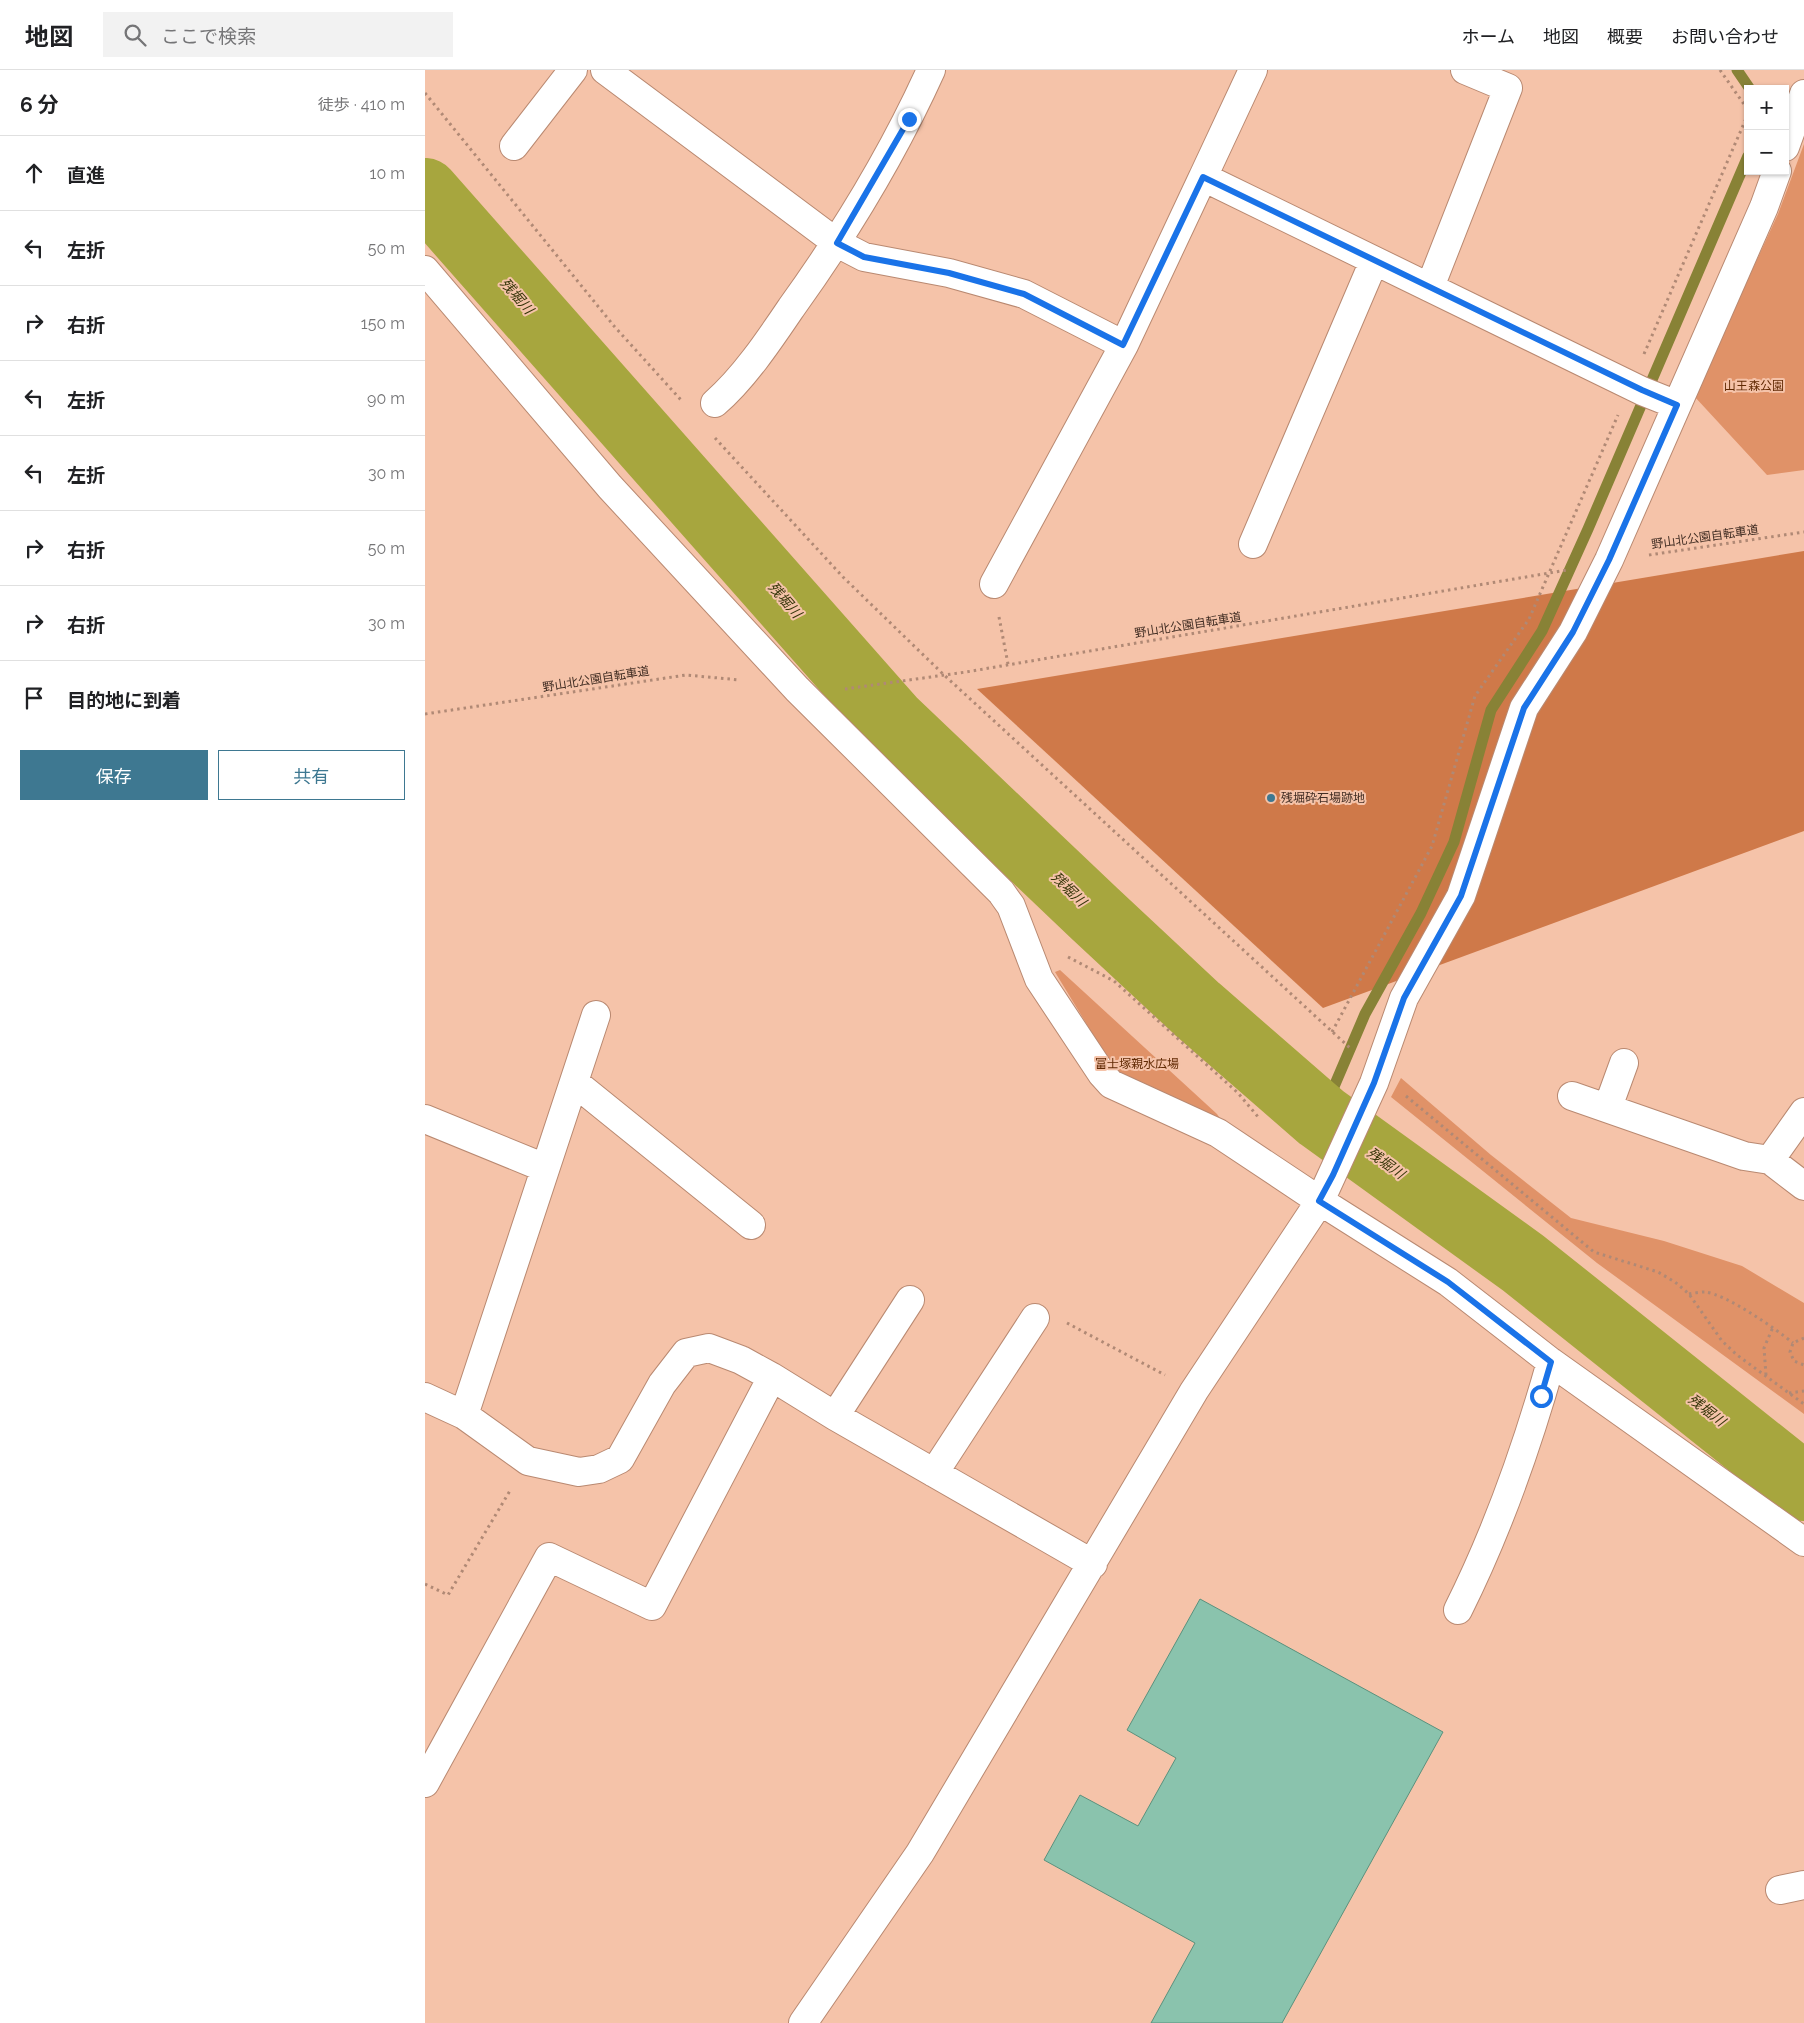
<!DOCTYPE html>
<html lang="ja">
<head>
<meta charset="utf-8">
<style>
	body { margin:0; font-family:Raleway,"Noto Sans JP",sans-serif; background:#f2f2f2; color:#202124 }
	.controls { position:absolute; right:15px; top:15px; display:grid; overflow:hidden; border-radius:0px; box-shadow:0 1px 4px #0004 }
	.controls button { width:45px; height:45px; display:grid; place-items:center; padding:0; border:0; border-bottom:1px solid #e0e0e0; background:#fff; color:#202124; font:25px sans-serif }
	.stop { position:absolute; width:15px; height:15px; margin:-11px; border:4px solid #1a73e8; border-radius:50%; background:#fff }
	.stop.end { background:#1a73e8; border-color:#fff; box-shadow:0 1px 5px #0008 }
	.list { margin:0; padding:0; list-style:none }
	h2 { display:flex; justify-content:space-between; align-items:center; height:65px; margin:0; padding:0 20px; font-size:21px }
	h2 small { font-size:16px; font-weight:400; color:#757577 }
	.list li { display:grid; grid-template-columns:32px 1fr auto; gap:15px; align-items:center; box-sizing:border-box; height:75px; padding:0 20px; border-top:1px solid #e0e0e0 }
	.list b { display:block; font-size:19px; white-space:nowrap }
	.list em { font-size:16px; font-style:normal; color:#757577 }
	.actions { display:flex; gap:10px; padding:15px 20px }
	.actions a { flex:1; padding:11px 0; border:1px solid #3e7891; border-radius:0px; text-align:center; font-size:18px; color:#3e7891 }
	.actions .main { background:#3e7891; color:#fff }
	.icon { flex:none; width:28px; height:28px; fill:none; stroke:currentColor; stroke-width:2; stroke-linecap:round; stroke-linejoin:round }
	.map { position:relative; flex:none; width:1379px; height:1953px; overflow:hidden }
	header { display:flex; align-items:center; gap:30px; box-sizing:border-box; height:70px; padding:0 25px; background:#fff; border-bottom:1px solid #e0e0e0 }
	header strong { font-size:24px }
	nav { display:flex; gap:28px; margin-inline-start:auto; font-size:18px }
	.search { width:350px; height:45px; background:#f2f2f2; display:flex; align-items:center; gap:12px; box-sizing:border-box; padding:0 18px; border-radius:0px; color:#757577; font-size:19px }
	main { display:flex }
	aside { flex:1; background:#fff }
	.map>svg:first-child { display:block }
</style>
</head>
<body>
<header>
<strong>地図</strong>
<div class="search"><svg class="icon" aria-label="search" viewBox="0 0 24 24"><circle cx="10" cy="10" r="6"/><path d="M15 15l6 6"/></svg>ここで検索</div>
<nav><a>ホーム</a><a>地図</a><a>概要</a><a>お問い合わせ</a></nav>
</header>
<main>
<aside>
<h2>6 分<small>徒歩 · 410 m</small></h2>
<ul class="list">
<li><svg class="icon" aria-label="ahead" viewBox="0 0 24 24"><path d="M12 20V5M6 11l6-6 6 6"/></svg><div><b>直進</b></div><em>10 m</em></li>
<li><svg class="icon" aria-label="left" viewBox="0 0 24 24"><path d="M17 20v-9H6M10 6l-5 5 5 5"/></svg><div><b>左折</b></div><em>50 m</em></li>
<li><svg class="icon" aria-label="right" viewBox="0 0 24 24"><path d="M7 20v-9h11M14 6l5 5-5 5"/></svg><div><b>右折</b></div><em>150 m</em></li>
<li><svg class="icon" aria-label="left" viewBox="0 0 24 24"><path d="M17 20v-9H6M10 6l-5 5 5 5"/></svg><div><b>左折</b></div><em>90 m</em></li>
<li><svg class="icon" aria-label="left" viewBox="0 0 24 24"><path d="M17 20v-9H6M10 6l-5 5 5 5"/></svg><div><b>左折</b></div><em>30 m</em></li>
<li><svg class="icon" aria-label="right" viewBox="0 0 24 24"><path d="M7 20v-9h11M14 6l5 5-5 5"/></svg><div><b>右折</b></div><em>50 m</em></li>
<li><svg class="icon" aria-label="right" viewBox="0 0 24 24"><path d="M7 20v-9h11M14 6l5 5-5 5"/></svg><div><b>右折</b></div><em>30 m</em></li>
<li><svg class="icon" aria-label="arrive" viewBox="0 0 24 24"><path d="M6 21V4h12l-3 4 3 4H6"/></svg><div><b>目的地に到着</b></div></li>
</ul>
<div class="actions"><a class="main">保存</a><a>共有</a></div>
</aside>
<div class="map">
<svg width="1379" height="1953" viewBox="0 0 1379 1953">
	<rect width="100%" height="100%" fill="#f5c3a9"/>
	<path fill="#e09268" d="M1379,74V400L1342,405L1269,326L1353,144Z
		M635,900L792,1044L796,1050L701,1009L681,986L630,902Z
		M976,1008L1066,1085L1146,1148L1239,1171L1317,1196L1379,1233V1344L1172,1193L966,1027Z"/>
	<path fill="#cf7949" d="M1379,481V761L898,938L552,619Z"/>
	<g fill="none" stroke-linecap="round" stroke-linejoin="round">
		<path stroke="#888236" stroke-width="11" d="M1312,0L1325,19
			M896,1047L940,944L996,843L1029,772L1066,640L1117,561L1163,459L1323,86"/>
		<path stroke="#a7a63e" stroke-width="68" d="M0,122L468,652L669,843L772,939L896,1047L1098,1193L1379,1417"/>
	</g>
	<path fill="#8ac3ad" stroke="#5a917d" d="M775,1529L1018,1662L857,1953H726L770,1873L619,1790L655,1725L713,1756L751,1688L702,1660Z"/>
	<g fill="none" stroke-linecap="round" stroke-linejoin="round">
		<g stroke="#b98971" stroke-width="30">
			<path id="minor" d="M180,0L412,173L439,187L524,203L599,224L699,275
				M828,0L778,107L1217,321L1252,335
				M89,76L148,0
				M1360,77L1379,24
				M0,200L185,417L372,619L576,822L586,836L614,909L677,1004L686,1014L793,1063L895,1131L1023,1212L1126,1292L1379,1472
				M1005,217L1083,18L1040,0
				M290,333C319,308 345,269 366,238C420,163 468,84 506,0
				M828,474L949,191
				M569,514L699,275L778,107
				M149,1012L326,1155
				M1147,1026L1319,1086L1345,1090L1379,1116
				M1183,1037L1199,993
				M0,1049L120,1098
				M1345,1090L1379,1042
				M0,1327L39,1345L103,1391L154,1402L174,1399L195,1389L237,1314L261,1283L284,1278L316,1290L347,1307
				M39,1345L171,945
				M410,1346L485,1230
				M509,1403L610,1248
				M1033,1540C1071,1464 1103,1374 1126,1292
				M0,1713L124,1487L227,1536L347,1307L410,1346L668,1494
				M1355,1820L1379,1815
				M378,1953L495,1783L769,1321L895,1131L949,1013L979,928L1036,826L1099,638L1148,562L1184,490L1339,137L1352,101"/>
		</g>
		<path stroke="#b08975" stroke-width="3" stroke-dasharray="2.5 4" stroke-linecap="butt" d="M1295,0L1323,40
			M0,23L189,256L256,330
			M1219,284L1323,44
			M290,368L418,507L518,604L925,978
			M1224,485L1379,462
			M574,547L583,594
			M420,619L541,602L1142,500
			M0,644L261,605L315,610
			M643,887L689,911L813,1023L834,1048
			M907,962L1007,776L1050,626L1104,549L1193,345
			M981,1026L1169,1182L1233,1202L1250,1212L1264,1224L1297,1271L1312,1285L1379,1334
			M1264,1224C1269,1223 1275,1222 1280,1222C1301,1224 1351,1259 1368,1273
			M642,1253L740,1305
			M1379,1268L1368,1273L1365,1282L1369,1291L1379,1295
			M1341,1305L1339,1278L1348,1257
			M1364,1323L1379,1321
			M0,1514L23,1525L86,1419"/>
		<use href="#minor" stroke="#fff" stroke-width="28"/>
	</g>
	<g fill="none" stroke-linecap="round" stroke-linejoin="round">
		<path stroke="#1a73e8" stroke-width="6" d="M484,49L412,173L439,187L524,203L599,224L698,275L778,107L1217,320L1252,335L1184,490L1148,562L1099,638L1036,826L979,928L949,1013L908,1105L894,1131L1023,1212L1126,1292L1116,1326"/>
	</g>
	<circle fill="#3e7891" stroke="#f5c3a9" stroke-width="2" cx="846" cy="728" r="5"/>
	<g text-anchor="middle" dominant-baseline="central" stroke-width="4" stroke-linejoin="round" paint-order="stroke">
		<g font-size="12" fill="#612a04" stroke="#f5c3a9">
			<text x="1329" y="316">山王森公園</text>
			<text x="712" y="994">富士塚親水広場</text>
		</g>
		<g font-size="12" fill="#412d23" stroke="#f5c3a9">
			<text transform="translate(1280 467) rotate(-8)">野山北公園自転車道</text>
			<text transform="translate(763 555) rotate(-9)">野山北公園自転車道</text>
			<text transform="translate(171 609) rotate(-9)">野山北公園自転車道</text>
		</g>
		<g font-size="12" fill="#412d23" stroke="#f5c3a9" text-anchor="start">
			<text x="856" y="728">残堀砕石場跡地</text>
		</g>
		<g font-size="14" font-style="italic" fill="#38370b" stroke="#f5c3a9">
			<text transform="translate(92 226) rotate(49)">残堀川</text>
			<text transform="translate(360 530) rotate(49)">残堀川</text>
			<text transform="translate(644 819) rotate(44)">残堀川</text>
			<text transform="translate(961 1093) rotate(36)">残堀川</text>
			<text transform="translate(1282 1340) rotate(38)">残堀川</text>
		</g>
	</g>
</svg>
<div class="controls">
<button>+</button>
<button>−</button>
</div>
<div class="stop" style="left:1116px;top:1326px"></div>
<div class="stop end" style="left:484px;top:49px"></div>
</div>
</main>
</body>
</html>
